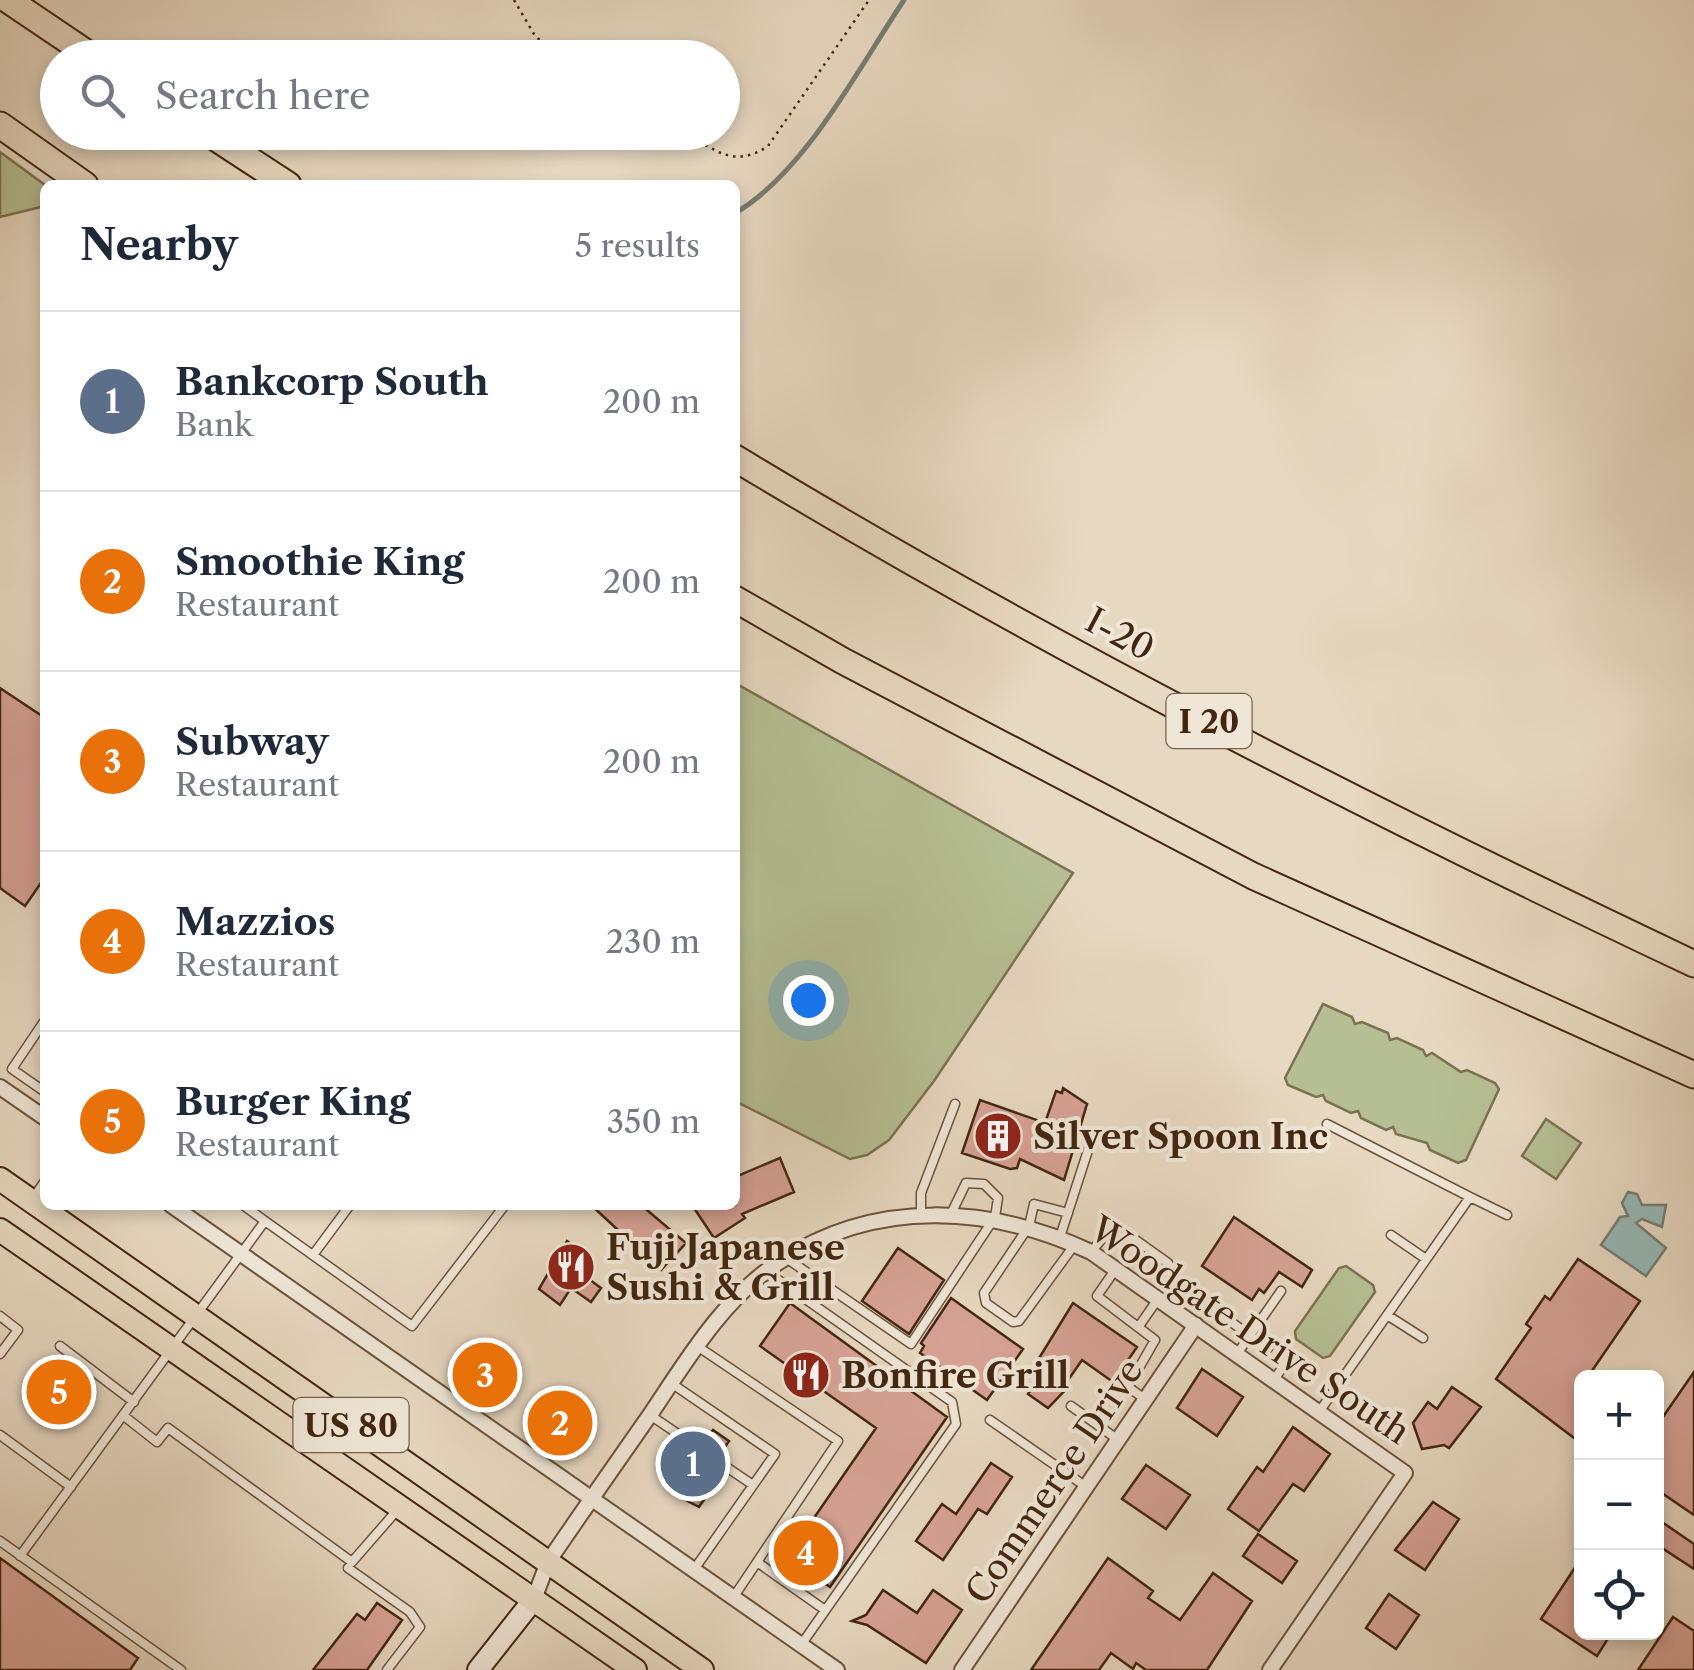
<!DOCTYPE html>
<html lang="en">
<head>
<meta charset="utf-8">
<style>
	body { margin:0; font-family:"Libre Caslon Text",serif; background:#f6f6f7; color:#1f2937 }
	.controls { position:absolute; right:30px; bottom:30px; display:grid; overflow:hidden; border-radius:15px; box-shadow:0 5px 15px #0003 }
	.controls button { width:90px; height:90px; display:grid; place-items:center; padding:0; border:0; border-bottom:2px solid #e0e1e3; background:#fff; color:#1f2937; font:50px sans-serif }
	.you { position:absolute; left:808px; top:1000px; width:35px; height:35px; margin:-25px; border:8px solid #fff; border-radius:50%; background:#1a73e8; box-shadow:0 0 0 15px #1a73e833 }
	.badge { display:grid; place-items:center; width:65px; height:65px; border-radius:50%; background:#8f2418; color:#fff; font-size:32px; font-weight:700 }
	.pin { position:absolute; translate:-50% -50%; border:5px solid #fff; box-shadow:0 2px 10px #0006 }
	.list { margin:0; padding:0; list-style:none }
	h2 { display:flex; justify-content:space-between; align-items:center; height:130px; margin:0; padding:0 40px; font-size:42px }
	h2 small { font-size:32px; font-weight:400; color:#747a83 }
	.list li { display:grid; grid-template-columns:65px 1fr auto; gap:30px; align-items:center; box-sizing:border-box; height:180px; padding:0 40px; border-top:2px solid #e0e1e3 }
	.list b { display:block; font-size:38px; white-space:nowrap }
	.list p { margin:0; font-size:32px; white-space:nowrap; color:#747a83 }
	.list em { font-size:32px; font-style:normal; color:#747a83 }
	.icon { flex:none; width:55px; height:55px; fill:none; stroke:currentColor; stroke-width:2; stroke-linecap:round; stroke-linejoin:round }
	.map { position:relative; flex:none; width:1694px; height:1670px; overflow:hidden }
	.search { position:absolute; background:#fff; box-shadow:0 5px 15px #0003; left:40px; top:40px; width:700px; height:110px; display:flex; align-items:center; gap:25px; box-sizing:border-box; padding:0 35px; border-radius:55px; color:#747a83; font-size:38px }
	.panel { position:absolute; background:#fff; box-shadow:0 5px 15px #0003; left:40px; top:180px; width:700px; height:1030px; border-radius:15px }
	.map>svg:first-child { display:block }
</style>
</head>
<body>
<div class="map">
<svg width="1694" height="1670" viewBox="0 0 1694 1670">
	<rect width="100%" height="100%" fill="#e7d8c1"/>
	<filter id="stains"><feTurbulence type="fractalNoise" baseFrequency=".002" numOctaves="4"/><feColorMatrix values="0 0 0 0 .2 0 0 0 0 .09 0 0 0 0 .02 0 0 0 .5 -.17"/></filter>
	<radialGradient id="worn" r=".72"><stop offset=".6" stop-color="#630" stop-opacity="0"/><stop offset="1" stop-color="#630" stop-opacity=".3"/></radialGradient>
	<path fill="#b5bf93" stroke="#7c7250" stroke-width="2.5" d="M0,152L45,185V206L0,217Z
		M735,683L1073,873L934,1081L889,1140L867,1155L850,1159L735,1101Z
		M1323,1004L1352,1017L1355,1024L1362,1022L1388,1033L1390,1040L1397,1038L1423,1050L1426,1056L1432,1053L1461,1072L1467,1070L1495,1083L1499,1089L1466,1160L1458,1163L1430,1150L1427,1143L1396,1134L1393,1127L1386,1130L1361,1118L1358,1111L1351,1113L1326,1101L1323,1095L1316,1097L1288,1085L1285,1078Z
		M1546,1119L1581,1143L1556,1179L1522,1156Z
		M1346,1266L1373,1285L1375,1292L1330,1356L1323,1358L1296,1339L1295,1331L1339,1268Z"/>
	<path fill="#97b9b7" stroke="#757e73" stroke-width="2.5" d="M1628,1192L1637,1194L1642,1205H1666L1662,1227L1642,1219L1636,1223L1666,1248L1646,1276L1601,1245L1620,1217L1628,1216L1622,1203Z"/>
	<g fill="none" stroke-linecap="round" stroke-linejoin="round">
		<path stroke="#757e73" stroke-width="5" d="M735,213C805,173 859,67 904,0"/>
	</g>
	<path fill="#d7a296" stroke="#43260e" stroke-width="2.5" d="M0,688L45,718V877L25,906L0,888Z
		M1063,1088L1087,1104L1064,1180L1020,1159L1017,1168L1010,1169L962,1153L980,1100L1045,1123L1056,1091L1062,1093Z
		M780,1158L794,1192L742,1214L745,1218L714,1238L692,1205H735V1177Z
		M591,1205H641L686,1243L661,1270Z
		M1234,1217L1312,1270L1302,1287L1279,1272L1264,1293L1259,1289L1252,1300L1202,1266Z
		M567,1241L592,1258L582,1274L601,1288L591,1302L571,1288L560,1305L539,1289Z
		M898,1248L944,1280L909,1334L862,1301Z
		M1578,1259L1640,1301L1587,1378H1582V1444L1496,1379L1531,1328L1526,1324L1545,1296L1550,1300Z
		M951,1298L1023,1349L987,1400L920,1353L924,1346L921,1343Z
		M790,1303L947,1417L830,1587L787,1557L876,1428L760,1346Z
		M1073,1303L1137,1347L1113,1382L1082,1360L1066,1383L1070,1385L1048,1408L1028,1394L1042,1374L1033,1368Z
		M486,1354L504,1367L487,1392L469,1378Z
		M62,1367L84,1383L57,1419L34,1403Z
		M1202,1369L1243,1397L1217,1436L1177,1408Z
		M1694,1372V1515L1656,1489V1427Z
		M1452,1387L1481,1407L1449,1448L1444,1445L1422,1449L1413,1423L1428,1402L1437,1409Z
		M539,1401L550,1408L555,1401L575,1416L558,1440L538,1425L542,1419L532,1412Z
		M1293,1427L1330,1454L1304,1491L1293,1484L1259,1531L1228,1509L1257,1467L1263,1472Z
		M713,1430L729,1441L720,1454L709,1457L710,1468L720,1476L699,1507L670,1492L672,1488L662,1481L684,1450L694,1457L706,1454L704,1443Z
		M991,1463L1012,1477L987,1514L978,1509L943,1560L916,1541L942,1504L956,1514Z
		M1146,1465L1190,1495L1166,1529L1122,1499Z
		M1433,1502L1459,1519L1425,1570L1395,1550Z
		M1656,1518L1694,1544V1569L1656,1544Z
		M1258,1534L1297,1561L1282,1583L1243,1556Z
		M1582,1557V1632H1612L1597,1656L1541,1619Z
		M0,1558L138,1658L130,1670H0Z
		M1108,1558L1153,1591L1148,1598L1180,1620L1213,1573L1252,1601L1207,1670H1146L1136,1663L1133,1669L1111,1653L1099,1670H1031Z
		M883,1590L917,1613L933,1590L962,1610L926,1663L867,1625L852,1621L866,1615Z
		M1389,1594L1419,1615L1396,1649L1366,1628Z
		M377,1603L402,1620L367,1670H313L357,1614L365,1620Z
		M1673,1617L1694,1631V1670H1638Z"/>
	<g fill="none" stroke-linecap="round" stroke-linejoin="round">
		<g stroke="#6c523b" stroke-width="11">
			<path id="lane" d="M45,1020L12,1069L45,1092
				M1470,1197L1507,1215
				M33,1198L45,1181
				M243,1205L265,1221
				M1068,1213L1034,1204L1029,1226L984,1293L986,1303L1013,1322L1019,1321L1075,1244
				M921,1215V1193L955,1104
				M1391,1235L1426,1259
				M1060,1237L1091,1141
				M1091,1252L1106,1234L1133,1238L1168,1263L1184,1289L1268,1348
				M313,1255L350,1205
				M786,1258L911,1344L995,1217L998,1198L984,1184L966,1183L951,1214
				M1115,1270L1097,1296L1155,1340L1128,1387L1145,1399
				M767,1272L952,1402L956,1424L801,1645
				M1387,1315L1423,1338
				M0,1316L18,1330L0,1354
				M1139,1326L1158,1299
				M60,1346L134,1402
				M697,1346L838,1441L733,1598
				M1237,1354L1281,1291
				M1274,1380L1290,1356
				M671,1383L775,1454L693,1571
				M1071,1406L1117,1439
				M1319,1412L1470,1197L1327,1124
				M650,1415L700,1449
				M124,1416L157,1442L168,1428L352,1562L399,1508
				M990,1420L1085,1486
				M0,1435L71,1487
				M716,1460L753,1485
				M0,1541L181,1670
				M20,1556L265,1221L412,1326L505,1205
				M757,1562L825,1610
				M348,1568L410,1612L420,1627L387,1670"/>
		</g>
		<g stroke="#6c523b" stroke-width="18">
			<path id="street" d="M0,1087L45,1118
				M171,1205L837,1670
				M534,1599L548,1562C582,1512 617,1462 652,1412C688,1358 724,1298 779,1262C875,1198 991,1205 1091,1252L1405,1473L1270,1670
				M962,1670L1196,1325"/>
		</g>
		<g stroke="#43260e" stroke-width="24">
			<path id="secondary" d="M478,1670L534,1599"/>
		</g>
		<g stroke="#43260e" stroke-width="26">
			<path id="primary" d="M0,1179L702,1670
				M0,1230L635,1670"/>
		</g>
		<g stroke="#43260e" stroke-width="29">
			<path id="highway" d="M8,0L94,58
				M0,125L85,185
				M207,132L288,185
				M735,458C1044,645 1368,810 1694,964
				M735,599L843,661L1253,876L1694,1075"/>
		</g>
		<path stroke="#43260e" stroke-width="2.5" stroke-dasharray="2.5 5" stroke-linecap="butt" d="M514,0L534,34L556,58
			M687,132C715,152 736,168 768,146L869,0"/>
		<use href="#lane" stroke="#efe6d7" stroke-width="8"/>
		<use href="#street" stroke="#efe6d7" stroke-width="14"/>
		<use href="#secondary" stroke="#efe6d7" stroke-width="20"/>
		<use href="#primary" stroke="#e7d8c1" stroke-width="22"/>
		<use href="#highway" stroke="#e7d8c1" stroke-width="25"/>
	</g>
	<defs>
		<g id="building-disc" transform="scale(2.5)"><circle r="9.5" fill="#8f2418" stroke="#efe6d7"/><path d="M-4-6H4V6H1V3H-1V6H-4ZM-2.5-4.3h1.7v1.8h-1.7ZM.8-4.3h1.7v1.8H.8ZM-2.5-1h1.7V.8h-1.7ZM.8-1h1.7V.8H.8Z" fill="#fff"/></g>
		<g id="restaurant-disc" transform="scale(2.5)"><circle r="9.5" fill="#8f2418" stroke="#efe6d7"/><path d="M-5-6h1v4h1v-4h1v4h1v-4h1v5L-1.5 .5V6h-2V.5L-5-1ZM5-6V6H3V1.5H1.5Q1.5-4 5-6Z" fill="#fff"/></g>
	</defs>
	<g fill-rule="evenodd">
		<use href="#building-disc" x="998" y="1136"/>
		<use href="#restaurant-disc" x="571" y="1267"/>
		<use href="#restaurant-disc" x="806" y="1375"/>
	</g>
	<g text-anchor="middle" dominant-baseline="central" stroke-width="8" stroke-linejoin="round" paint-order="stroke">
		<g fill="#efe6d7" stroke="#77604a" stroke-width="2.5">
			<rect x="1166.5" y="694" width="85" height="54" rx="8"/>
			<rect x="293.5" y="1398" width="115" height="54" rx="8"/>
		</g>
		<g font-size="32" font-weight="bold" fill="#43260e">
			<text x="1209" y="721">I 20</text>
			<text x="351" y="1425">US 80</text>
		</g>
		<g font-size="35" fill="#43260e" stroke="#efe6d7">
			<text transform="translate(1120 634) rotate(28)">I-20</text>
			<text transform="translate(1250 1330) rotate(34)">Woodgate Drive South</text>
			<text transform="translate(1054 1481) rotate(-56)">Commerce Drive</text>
		</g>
		<g font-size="35" font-weight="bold" fill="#43260e" stroke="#efe6d7" text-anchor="start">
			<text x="1033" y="1136">Silver Spoon Inc</text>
			<text x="606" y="1247">Fuji Japanese<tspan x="606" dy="40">Sushi &amp; Grill</tspan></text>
			<text x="841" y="1375">Bonfire Grill</text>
		</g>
	</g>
	<rect width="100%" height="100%" filter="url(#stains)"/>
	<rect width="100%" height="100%" fill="url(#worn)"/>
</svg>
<div class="controls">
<button>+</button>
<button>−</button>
<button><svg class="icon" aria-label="locate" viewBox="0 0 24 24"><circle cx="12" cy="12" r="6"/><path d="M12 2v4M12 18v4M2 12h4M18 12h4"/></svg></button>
</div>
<div class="you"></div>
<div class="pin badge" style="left:693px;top:1464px;background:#5c6f8a">1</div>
<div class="pin badge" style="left:560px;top:1423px;background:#e8710a">2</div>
<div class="pin badge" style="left:485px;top:1375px;background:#e8710a">3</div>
<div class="pin badge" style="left:806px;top:1553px;background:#e8710a">4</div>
<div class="pin badge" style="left:59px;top:1392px;background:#e8710a">5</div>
<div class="search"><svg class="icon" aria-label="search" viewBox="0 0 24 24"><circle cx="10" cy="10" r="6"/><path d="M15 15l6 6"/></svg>Search here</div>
<section class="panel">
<h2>Nearby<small>5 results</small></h2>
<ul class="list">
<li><span class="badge" style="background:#5c6f8a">1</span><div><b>Bankcorp South</b><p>Bank</p></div><em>200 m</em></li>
<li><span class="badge" style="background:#e8710a">2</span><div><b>Smoothie King</b><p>Restaurant</p></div><em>200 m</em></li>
<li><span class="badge" style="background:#e8710a">3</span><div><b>Subway</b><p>Restaurant</p></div><em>200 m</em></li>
<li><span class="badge" style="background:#e8710a">4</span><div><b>Mazzios</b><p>Restaurant</p></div><em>230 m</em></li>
<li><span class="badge" style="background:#e8710a">5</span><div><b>Burger King</b><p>Restaurant</p></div><em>350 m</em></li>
</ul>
</section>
</div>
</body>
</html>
